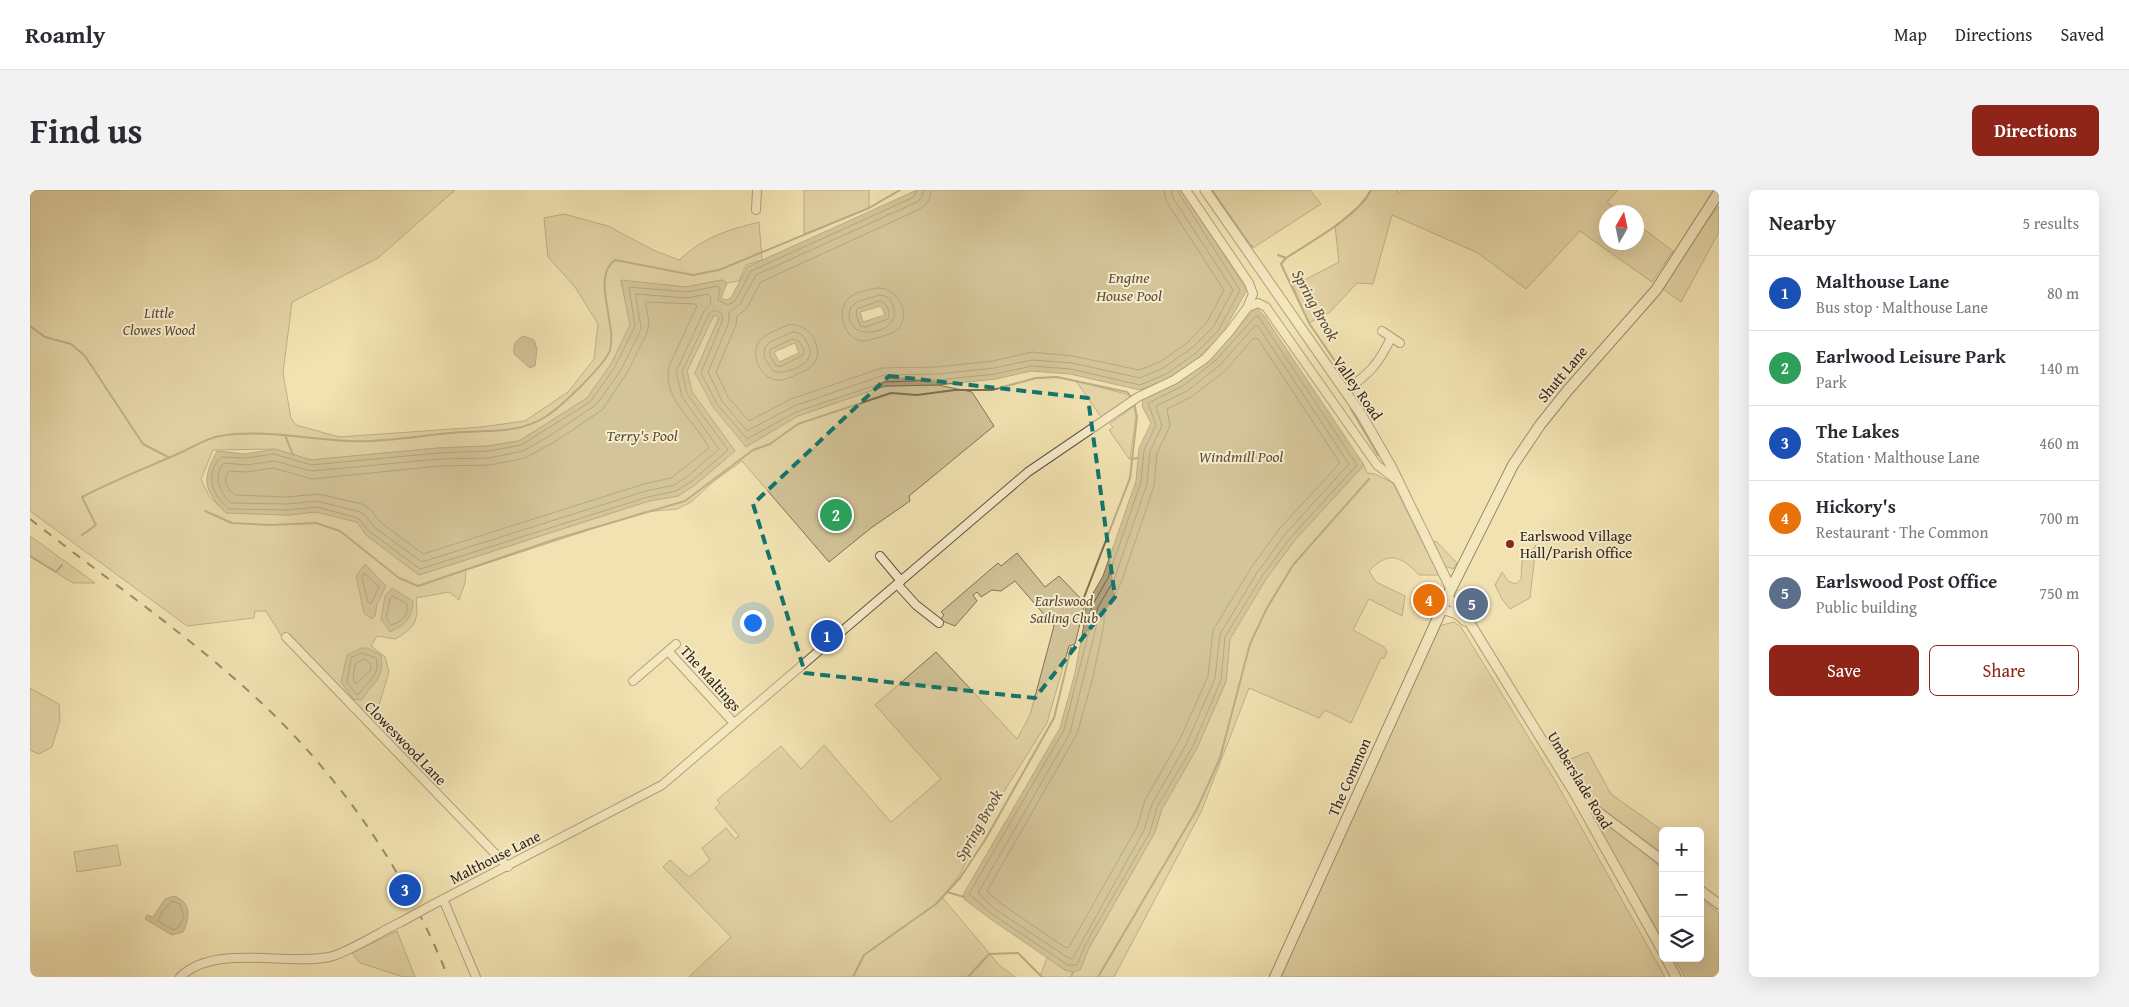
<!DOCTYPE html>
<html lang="en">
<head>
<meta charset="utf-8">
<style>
	body { margin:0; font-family:"Gentium Book Plus",serif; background:#f2f2f3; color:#2b2b33 }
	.controls { position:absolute; right:15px; bottom:15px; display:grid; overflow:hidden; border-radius:8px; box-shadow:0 5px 20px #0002 }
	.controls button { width:45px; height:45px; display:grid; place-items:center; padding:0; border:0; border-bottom:1px solid #e1e1e2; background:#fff; color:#2b2b33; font:25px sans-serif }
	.compass { position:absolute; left:1569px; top:15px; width:45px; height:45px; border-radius:50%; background:#fff; box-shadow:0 5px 20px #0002; rotate:9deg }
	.you { position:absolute; left:722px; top:432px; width:18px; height:18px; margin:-12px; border:4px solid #fff; border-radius:50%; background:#1a73e8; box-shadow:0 0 0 8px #1a73e833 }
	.badge { display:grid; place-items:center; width:32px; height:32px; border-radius:50%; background:#8f2418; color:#fff; font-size:16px; font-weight:700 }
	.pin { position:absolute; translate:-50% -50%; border:2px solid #fff; box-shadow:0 1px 5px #0006 }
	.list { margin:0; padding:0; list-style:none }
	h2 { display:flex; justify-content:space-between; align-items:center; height:65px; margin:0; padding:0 20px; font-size:21px }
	h2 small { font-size:16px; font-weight:400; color:#7c7c81 }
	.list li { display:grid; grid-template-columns:32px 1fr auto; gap:15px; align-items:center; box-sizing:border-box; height:75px; padding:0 20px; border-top:1px solid #e1e1e2 }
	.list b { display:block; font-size:19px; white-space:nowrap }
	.list p { margin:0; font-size:16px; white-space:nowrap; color:#7c7c81 }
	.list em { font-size:16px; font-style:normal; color:#7c7c81 }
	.actions { display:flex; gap:10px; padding:15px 20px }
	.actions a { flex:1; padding:11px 0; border:1px solid #8f2418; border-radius:8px; text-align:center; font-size:18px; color:#8f2418 }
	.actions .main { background:#8f2418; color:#fff }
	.icon { flex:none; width:28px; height:28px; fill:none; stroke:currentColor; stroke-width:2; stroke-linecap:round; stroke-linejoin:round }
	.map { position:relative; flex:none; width:1689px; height:787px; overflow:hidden; border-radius:8px }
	header { display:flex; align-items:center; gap:30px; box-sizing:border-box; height:70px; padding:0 25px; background:#fff; border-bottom:1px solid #e1e1e2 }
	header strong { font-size:24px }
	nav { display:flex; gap:28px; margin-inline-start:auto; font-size:18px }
	.intro { display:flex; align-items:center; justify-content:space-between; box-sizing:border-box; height:120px; padding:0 30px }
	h1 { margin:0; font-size:35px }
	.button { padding:12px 22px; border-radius:8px; background:#8f2418; color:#fff; font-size:18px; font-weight:700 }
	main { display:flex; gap:30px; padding:0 30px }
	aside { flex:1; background:#fff; border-radius:8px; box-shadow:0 5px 20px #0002 }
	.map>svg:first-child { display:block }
</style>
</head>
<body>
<header>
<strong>Roamly</strong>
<nav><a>Map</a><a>Directions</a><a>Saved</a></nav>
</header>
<div class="intro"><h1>Find us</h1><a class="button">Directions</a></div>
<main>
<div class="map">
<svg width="1689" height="787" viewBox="0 0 1689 787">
	<rect width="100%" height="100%" fill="#f2e2b1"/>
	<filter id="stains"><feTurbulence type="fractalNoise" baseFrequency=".004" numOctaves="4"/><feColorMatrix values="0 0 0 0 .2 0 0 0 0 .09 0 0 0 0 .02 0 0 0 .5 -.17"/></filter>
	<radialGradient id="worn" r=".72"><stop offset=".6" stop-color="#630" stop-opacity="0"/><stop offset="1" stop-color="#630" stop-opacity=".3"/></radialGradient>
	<path fill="#d1c297" stroke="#807358" d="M0,0H425L348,68L262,112L253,183L261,228L266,235L309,247L451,237L495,231L538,202L564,169L568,134L545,97L518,67L514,28L534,24L578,36L623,60L649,70C676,46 695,41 729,32L732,70L716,75L709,91L697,93L692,90L656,97L591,91L600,135L581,174L557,208L489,251L458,256L408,258L281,270L245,259L183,260L171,289L179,306L196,323L258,325L286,322L327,332L336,345L389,385L619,311L648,306L665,295L705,261L662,202L657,181L684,125L689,127L665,183L716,256L768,226L855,196L908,195L942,202L964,236L879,306L880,311L841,338L799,372L712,271L683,292L661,312L647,319L614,322L436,380L435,393L429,410L419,402L386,408C389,431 385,438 365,449L347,446L341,456L355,467L359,482L343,535L260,446L254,450L236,421H225L224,428L157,436L0,321Z
		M774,0H839V18L774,44Z
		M1182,0H1280L1291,14L1223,58Z
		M1341,0H1367L1370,3L1372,0H1588L1577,12L1590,22H1576V52H1606L1607,34L1643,61L1622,92L1550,41L1496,99L1448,63L1362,25L1343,94L1327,93L1300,122L1279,133L1263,96L1309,72L1305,36L1336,10Z
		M1689,16V42L1651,112L1633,99L1674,35Z
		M1046,191L1096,204L1100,208L1071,227Z
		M1104,216L1106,227L1100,270L1079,240L1083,237L1080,234Z
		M1334,275L1337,283L1345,284L1363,293L1409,385H1389C1371,366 1359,360 1339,381L1346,392L1375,406L1372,426L1339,409L1323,440L1354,457L1357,462L1354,468H1351L1321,533L1295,520L1289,528L1219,498L1171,622L1084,787H1010L1017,767L1035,780L1050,779L1059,758L1124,644L1132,619L1167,558L1196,492L1200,449L1236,389L1265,350Z
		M0,346L65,393H43L0,366Z
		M1406,351L1427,373L1423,379L1415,376L1401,353Z
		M1506,355L1500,408L1480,419L1472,409L1465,395L1472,382L1478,391L1486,394L1491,389L1492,371Z
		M987,363L1015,397L1029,386L1055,413L1045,454L1039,456L1017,533L966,614L929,686L912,707L969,775L985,787H659L701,747L633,677L640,670L659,687L680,670L672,658L696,638L705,649L709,646L685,618L690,613L687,610L751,556L771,579L794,555L861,632L911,589L845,515L906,462L987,549L1000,525L1024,436L985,391L971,401L962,400L951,407L947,402L943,405L947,411L925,436L910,430L914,425L911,422L968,373L971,376Z
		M1424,432L1431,437L1526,592L1635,787H1250L1408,436Z
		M0,498L29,514L30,530L22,557L9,564L0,560Z
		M1558,562L1581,604L1633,641V664L1550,602L1530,573Z
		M1565,623L1633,679V750L1562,626Z
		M87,655L91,675L47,682L44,662Z
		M1670,708L1689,723V787H1655L1644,768H1670Z
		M367,741L385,787H374L330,773L322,763Z"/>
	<path fill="#afa17d" stroke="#7b6f55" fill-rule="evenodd" d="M887,0H1151L1217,100L1192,144L1169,167L1139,188L1110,200L1040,184L1001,181L966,189L908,195L855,196L768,226L716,257L683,217L665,183L689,128L684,125L657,181L662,202L705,261L665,295L648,306L619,311L389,385L336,345L327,332L286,322L258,325L196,323C174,301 171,290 187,261L215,264L245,259L281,270L408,258L458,256L489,251L557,208L581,174L600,135L591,90L656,97L692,90L697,93L691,108L696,110L701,108L717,77ZM851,116L855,125L833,132L830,122ZM765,153L769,163L749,172L744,162Z
		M1226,117L1235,127L1334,275L1265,350L1236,389L1200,449L1196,491L1167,558L1132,619L1124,644L1059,758L1050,780L1043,782L1035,780L959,728L934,709V703L1030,538L1045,483L1054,434L1056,432L1053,427L1058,412L1073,386L1106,291L1109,258L1121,233L1112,216L1113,209L1150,192L1183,166Z
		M493,146L504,150L507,159L505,176L500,178L484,164C483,154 485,151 493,146Z
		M335,374L356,396L347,415L345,426L342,429L334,423L326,386Z
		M362,398L383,411C382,428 376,435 360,442L351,429L355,406Z
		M331,458H337L351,465C355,490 343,491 332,510L323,509L311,492L317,465Z
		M144,706C162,713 160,727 153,742L142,745L115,729L117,725L123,727L135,709Z"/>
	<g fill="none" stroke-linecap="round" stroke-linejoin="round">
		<path stroke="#6e624a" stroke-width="1" d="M887,0L884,7L721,81L705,111L698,115L688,110L690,98L688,96L657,102L599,97L605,136L585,177L560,212L491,255L459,261L408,263L281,275L244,264L216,268L191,267C174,284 182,305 199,319L258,320L287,317L328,328L340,342L390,379L618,307L646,301L662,291L698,260L657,204L652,182L679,124L684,120L691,123L693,129L671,183L687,214L717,249L766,222L855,192L908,190L965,184L1002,176L1041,179L1110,195L1136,184L1166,163L1188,141L1210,100L1147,0
			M894,0L892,7L887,12L726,85L710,114L699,122V132L678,182L692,211L717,241L764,216L854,185L908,184L964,178L1002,170L1042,173L1110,188L1133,178L1162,158L1183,137L1203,100L1143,8L1141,0
			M901,0L899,11L890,19L731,92L716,119L707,126L706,135L686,182L698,207L719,231L761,209L852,178L907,177L963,171L1002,162L1043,166L1109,180L1130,172L1157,153L1177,132L1194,100L1136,11L1134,0
			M847,98C867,97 882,123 868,139C862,144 854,146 847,148C840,150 835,152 828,150C813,145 806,119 819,108C826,102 838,100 847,98Z
			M606,104L657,108L678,104L680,106L681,114L674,121L646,182L652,207L689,259L658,286L644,295L616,301L392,372L344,337L335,325L330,322L287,311L257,314L201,313C190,303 182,286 194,273L216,275L244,271L282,281L409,269L459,268L493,261L521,245L567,214L591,180L611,139Z
			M850,105C858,106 861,109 863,116C875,147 807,154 821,117L827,112Z
			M850,111C857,113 861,122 858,129L836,137L830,136L826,124L827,119Z
			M616,112L665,114L667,116L640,174C629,207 667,232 679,258L641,288L614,294L393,364L350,332L341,320L332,314L288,304L257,307L205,305C197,299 192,290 199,281L217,282L243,278L282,289L409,276L460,275L495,268L526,251L572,220L597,183L617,143L619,134Z
			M1228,126L1327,275L1261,347L1232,386L1195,447L1191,490L1163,556L1127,617L1120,642L1055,755L1047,775H1038L962,724L939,704L1034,540L1061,433L1059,425L1063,414L1078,388L1111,292L1114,260L1126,235L1118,213L1153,196L1186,170L1225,127Z
			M758,135C777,132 790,151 787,168C783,177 778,180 770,183C763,186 755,191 747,190C730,189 719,163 730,150C737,143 750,139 758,135Z
			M1225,136H1228L1319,274L1256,343L1227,383L1190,444L1185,488L1157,553L1122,614L1114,640L1043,768L1040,769L965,719L948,703L1040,543L1067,433L1066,425L1068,417L1084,390L1117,294L1120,261L1132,236L1126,216L1157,201L1190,175Z
			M764,142C771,143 774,146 776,151C779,156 782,161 779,167C775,177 753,185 743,181L734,167L735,157L740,152Z
			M1224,148L1228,149L1310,273L1250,338L1221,378L1183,440L1178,486L1150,549L1115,610L1107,637L1039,757L1036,758L970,713L957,701L1047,544L1063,487L1074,434V424L1091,393L1124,296L1127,263L1140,236L1137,219L1161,207L1195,181Z
			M762,149L769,151L774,160L773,165L752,176H746L740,166V160Z
			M334,383L349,397L341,414L338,412L332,388Z
			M363,406L377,414C379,425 372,432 361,435L356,428L360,409Z
			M332,463L346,468C351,485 337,491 329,504H326L317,492L321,468Z
			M334,469L340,473L341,480L326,494L323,489L325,475Z
			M143,711L150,714L154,727L149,737L143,740L128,731L133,720Z"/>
		<path stroke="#7b6f55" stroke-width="2" d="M1182,0L1219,55L1222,56
			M1248,65L1256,68
			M0,136L15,147L41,154L55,166L113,254L138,267
			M1318,190L1279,133L1251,74L1256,68C1283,50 1326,28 1341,0
			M1321,219L1348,265
			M255,245L263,265
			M1102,269L1108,268
			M175,321L202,333L241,335L286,333L310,341L369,388L388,396L526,349L655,311L723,260L740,254L768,234L861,203L887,205L925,200H962L1006,188L1027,187L1097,202L1102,208
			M52,345L66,335L52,307C85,290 118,277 152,262C163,257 177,248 190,246C232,239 276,249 318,251C356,253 396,244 434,242C462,240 490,243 515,227C530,218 575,175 580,160C587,134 561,86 585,70L663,85L689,80L839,18L870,0
			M0,366L26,382L32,375
			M1053,410L1100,288L1107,227L1104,212
			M917,702L934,707
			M823,787L834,765L906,714L930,688L955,650L1024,528L1041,458
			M938,787L959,764L988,763L1012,787
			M1041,787L1043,782
			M1068,787L1167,619L1190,568L1220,454L1237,418L1263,375L1339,289"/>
		<g stroke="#5f543e" stroke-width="10">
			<path id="minor" d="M726,20L727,0
				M1218,117L1228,113L1236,117L1347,275L1368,291
				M1352,141L1370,153
				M1315,201C1339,184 1348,175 1361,148
				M850,366L871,391
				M867,394L886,415L909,433
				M256,447L478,677
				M638,461L704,533
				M603,491L646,454
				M413,709L446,787
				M402,715L632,595L998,282L1108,207L1144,190L1176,168L1200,141L1217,118L1223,104L1219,93L1156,0
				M150,787C184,753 256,776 299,767C318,763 351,741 371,732"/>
		</g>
		<g stroke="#5f543e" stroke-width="11">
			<path id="tertiary" d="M1175,0L1331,224L1361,276L1421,399
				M1418,407L1435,425L1545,604L1633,762
				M1412,419L1427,424L1435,431
				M1547,606L1633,671
				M1670,700L1689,714
				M1636,768L1646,787"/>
		</g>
		<g stroke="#2e2418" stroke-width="12">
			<path id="secondary" d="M1245,787L1421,399L1483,275L1510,235L1538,200L1626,100L1689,2"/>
		</g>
		<use href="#minor" stroke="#f7eccc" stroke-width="8"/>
		<use href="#tertiary" stroke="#f7eccc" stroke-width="9"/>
		<use href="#secondary" stroke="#f7eccc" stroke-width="10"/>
		<path stroke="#2e2418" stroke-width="2" stroke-dasharray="9 9" stroke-linecap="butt" d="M0,329C80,392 166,450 240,521C317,596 378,687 418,787"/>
		<g stroke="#5f543e" stroke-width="10" stroke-linecap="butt">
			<path id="minor-bridge" d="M371,732L402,715"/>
		</g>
		<use href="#minor-bridge" stroke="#f7eccc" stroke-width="8"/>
	</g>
	<path d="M0 0H1689V787H0ZM859,186L1058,208L1085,407L1005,508L775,483L723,314Z" fill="#f2e2b1" fill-opacity=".55" fill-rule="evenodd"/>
	<path fill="none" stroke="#0f766e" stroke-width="4" stroke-dasharray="10 6" stroke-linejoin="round" d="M859,186L1058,208L1085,407L1005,508L775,483L723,314Z"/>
	<circle fill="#8f2418" stroke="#f7eccc" stroke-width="2" cx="1480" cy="354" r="5"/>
	<g text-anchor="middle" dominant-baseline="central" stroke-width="4" stroke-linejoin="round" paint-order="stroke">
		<g font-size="15" font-style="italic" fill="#574c38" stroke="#f7eccc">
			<text x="129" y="122">Little<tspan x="129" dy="17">Clowes Wood</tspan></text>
			<text x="1034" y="410">Earlswood<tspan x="1034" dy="17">Sailing Club</tspan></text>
		</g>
		<g font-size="15" fill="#2e2418" stroke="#f7eccc">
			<text transform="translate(1532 184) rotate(-50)">Shutt Lane</text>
			<text transform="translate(1328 198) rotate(55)">Valley Road</text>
			<text transform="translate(681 488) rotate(48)">The Maltings</text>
			<text transform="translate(376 553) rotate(46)">Cloweswood Lane</text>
			<text transform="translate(1319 587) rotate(-66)">The Common</text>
			<text transform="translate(1550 590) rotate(59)">Umberslade Road</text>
			<text transform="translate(465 667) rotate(-27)">Malthouse Lane</text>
		</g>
		<g font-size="15" fill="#2e2418" stroke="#f7eccc" text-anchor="start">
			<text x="1490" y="345">Earlswood Village<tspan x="1490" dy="17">Hall/Parish Office</tspan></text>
		</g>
		<g font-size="16" font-style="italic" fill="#5b503b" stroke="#f7eccc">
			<text x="1099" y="87">Engine<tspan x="1099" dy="18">House Pool</tspan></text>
			<text transform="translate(1286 115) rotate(61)">Spring Brook</text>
			<text x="612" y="245">Terry's Pool</text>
			<text x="1211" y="266">Windmill Pool</text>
			<text transform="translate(948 635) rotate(-60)">Spring Brook</text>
		</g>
	</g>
	<rect width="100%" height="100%" filter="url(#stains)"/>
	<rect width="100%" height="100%" fill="url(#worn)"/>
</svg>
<div class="controls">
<button>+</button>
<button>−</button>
<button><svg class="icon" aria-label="layers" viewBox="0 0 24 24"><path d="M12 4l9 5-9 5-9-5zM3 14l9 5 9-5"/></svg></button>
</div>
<svg class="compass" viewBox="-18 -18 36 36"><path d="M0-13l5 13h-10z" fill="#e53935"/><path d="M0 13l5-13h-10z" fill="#7c7c81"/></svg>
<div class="you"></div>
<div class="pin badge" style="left:797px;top:446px;background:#1a4fb4">1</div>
<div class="pin badge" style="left:806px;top:325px;background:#2e9e5b">2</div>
<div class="pin badge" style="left:375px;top:700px;background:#1a4fb4">3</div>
<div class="pin badge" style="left:1399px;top:410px;background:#e8710a">4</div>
<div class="pin badge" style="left:1442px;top:414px;background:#5c6f8a">5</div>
</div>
<aside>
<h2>Nearby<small>5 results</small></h2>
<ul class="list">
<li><span class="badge" style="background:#1a4fb4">1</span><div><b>Malthouse Lane</b><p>Bus stop · Malthouse Lane</p></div><em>80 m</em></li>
<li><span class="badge" style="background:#2e9e5b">2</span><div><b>Earlwood Leisure Park</b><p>Park</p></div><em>140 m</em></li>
<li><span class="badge" style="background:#1a4fb4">3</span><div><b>The Lakes</b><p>Station · Malthouse Lane</p></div><em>460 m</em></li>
<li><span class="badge" style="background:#e8710a">4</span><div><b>Hickory's</b><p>Restaurant · The Common</p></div><em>700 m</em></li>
<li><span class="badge" style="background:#5c6f8a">5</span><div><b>Earlswood Post Office</b><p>Public building</p></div><em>750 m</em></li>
</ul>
<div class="actions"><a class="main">Save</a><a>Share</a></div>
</aside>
</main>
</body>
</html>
